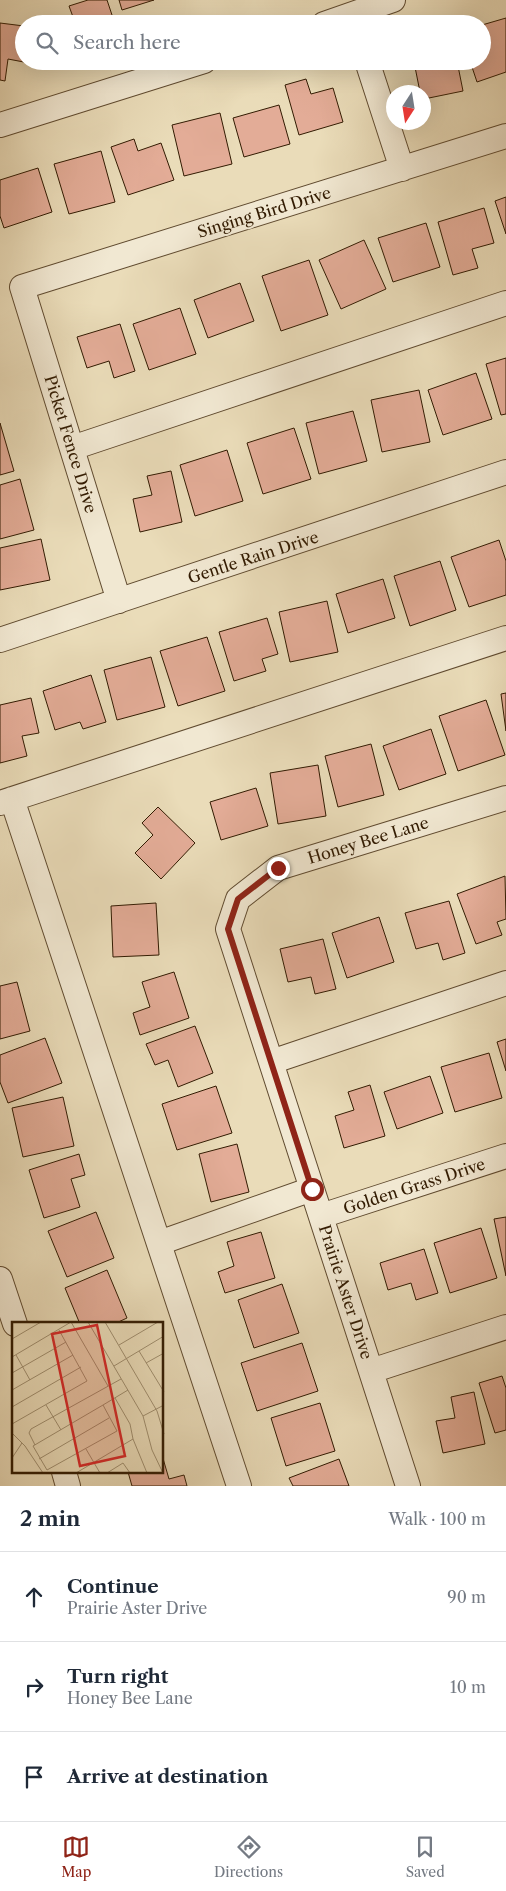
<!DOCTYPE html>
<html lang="en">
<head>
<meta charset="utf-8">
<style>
	body { margin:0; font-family:"Libre Caslon Text",serif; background:#f2f2f3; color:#1f2937 }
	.compass { position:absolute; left:386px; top:85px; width:45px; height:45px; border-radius:50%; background:#fff; box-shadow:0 5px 20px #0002; rotate:192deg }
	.stop { position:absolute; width:15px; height:15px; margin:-11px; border:4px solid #8f2418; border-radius:50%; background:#fff }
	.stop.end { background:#8f2418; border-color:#fff; box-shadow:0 1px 5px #0008 }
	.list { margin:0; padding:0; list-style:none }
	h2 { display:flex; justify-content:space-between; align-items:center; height:65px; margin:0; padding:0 20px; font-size:21px }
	h2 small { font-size:16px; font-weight:400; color:#747a83 }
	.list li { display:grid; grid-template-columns:32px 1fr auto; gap:15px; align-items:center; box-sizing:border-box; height:90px; padding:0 20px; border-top:1px solid #e0e1e3 }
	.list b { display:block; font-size:19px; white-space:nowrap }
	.list p { margin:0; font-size:16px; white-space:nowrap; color:#747a83 }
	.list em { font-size:16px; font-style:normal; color:#747a83 }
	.icon { flex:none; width:28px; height:28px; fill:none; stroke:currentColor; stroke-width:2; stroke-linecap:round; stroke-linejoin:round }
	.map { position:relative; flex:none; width:506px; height:1486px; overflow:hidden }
	.search { position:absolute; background:#fff; box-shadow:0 5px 20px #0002; left:15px; right:15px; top:15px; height:55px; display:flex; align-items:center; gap:12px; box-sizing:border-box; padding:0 18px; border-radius:28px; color:#747a83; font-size:19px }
	.sheet { height:335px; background:#fff }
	nav { display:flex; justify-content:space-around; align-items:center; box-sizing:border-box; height:70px; border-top:1px solid #e0e1e3; background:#fff; font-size:14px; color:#747a83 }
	nav a { display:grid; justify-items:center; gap:2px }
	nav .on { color:#8f2418 }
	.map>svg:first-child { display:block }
</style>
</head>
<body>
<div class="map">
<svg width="506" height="1486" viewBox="0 0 506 1486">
	<rect width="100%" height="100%" fill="#eadcb9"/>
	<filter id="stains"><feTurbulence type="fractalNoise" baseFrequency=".004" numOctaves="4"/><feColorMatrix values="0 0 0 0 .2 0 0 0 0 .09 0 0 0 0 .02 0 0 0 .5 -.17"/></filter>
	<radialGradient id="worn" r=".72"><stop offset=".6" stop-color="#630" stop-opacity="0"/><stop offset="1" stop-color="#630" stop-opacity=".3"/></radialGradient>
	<path fill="#e3ac97" stroke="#321b02" d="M88,0H107L115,24H62L61,20L73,17L69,6Z
		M119,0H154L122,10Z
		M506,18V72L477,82L470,61H482V25Z
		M0,23L24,26V61H29V63L8,59L5,81L0,80Z
		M432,61H457L463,91L424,99V92H420L415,67L432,64Z
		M306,79L311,94L333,88L343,122L299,135L285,85Z
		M279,105L290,144L244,157L233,118Z
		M220,113L232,164L184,176L172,125Z
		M134,139L138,151L161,143L174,180L128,195L111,147Z
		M101,151L115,202L69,214L54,164Z
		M38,168L52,212L4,228L0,216V180Z
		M506,197V234L495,201Z
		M484,208L494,243L472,249L478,268L453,275L438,222Z
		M426,223L440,267L393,282L378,238Z
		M364,240L386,289L341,309L319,260Z
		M309,260L328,315L281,331L262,276Z
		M240,283L254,321L208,338L194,300Z
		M180,308L196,354L149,370L133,324Z
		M120,324L135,371L114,378L109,361L87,368L77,337Z
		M506,358V414L501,415L486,364Z
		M476,373L492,419L443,435L428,390Z
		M419,390L430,442L382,452L371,400Z
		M353,411L367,461L319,474L306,423Z
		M0,423L14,471L0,475Z
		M294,428L311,479L263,494L247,443Z
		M227,450L243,501L195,516L180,465Z
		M171,471L182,522L140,532L133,499L152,495L147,476Z
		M20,479L34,530L0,539V485Z
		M41,539L50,580L0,590V548Z
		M499,540L506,561V595L469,607L451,557Z
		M440,561L456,610L410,626L394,576Z
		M383,579L395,618L348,633L336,594Z
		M327,601L338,652L290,662L279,612Z
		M267,618L278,654L262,659L266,671L234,681L219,632Z
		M207,637L225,691L178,706L160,651Z
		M151,657L165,707L117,720L104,670Z
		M91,675L106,722L83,729L80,722L55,730L43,691Z
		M506,693V731L501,694Z
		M31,698L39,733L22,736L27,756L0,763V705Z
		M486,700L505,755L458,771L439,716Z
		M431,729L446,774L399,790L383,746Z
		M371,744L384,795L338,807L325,756Z
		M318,765L326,816L278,824L270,773Z
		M256,788L268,826L221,840L210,802Z
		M158,807L195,843L161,879L135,853L153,835L142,823Z
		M505,876L506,919L497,922L502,935L476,944L457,894Z
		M449,901L465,953L443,960L438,943L416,949L405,913Z
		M156,903L159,955L113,957L111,906Z
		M379,917L394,962L347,978L332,933Z
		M323,939L336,989L315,994L311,977L288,982L280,949Z
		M174,972L189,1018L140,1035L133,1013L150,1007L142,982Z
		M17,982L30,1031L0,1039V986Z
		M195,1026L213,1073L178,1087L168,1060L155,1065L146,1044Z
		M45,1038L62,1083L8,1103L0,1082V1055Z
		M506,1039V1071L497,1042Z
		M489,1053L502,1098L455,1112L441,1067Z
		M430,1076L443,1113L397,1129L384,1092Z
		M370,1085L385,1136L344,1148L335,1116L354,1110L348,1092Z
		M216,1086L232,1133L177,1150L162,1104Z
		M63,1097L74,1146L23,1157L12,1108Z
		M237,1144L249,1192L211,1202L199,1154Z
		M79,1154L85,1175L71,1179L80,1207L44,1218L29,1170Z
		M96,1212L114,1258L67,1277L48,1231Z
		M506,1217V1276L494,1219Z
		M481,1228L497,1278L450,1293L434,1243Z
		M261,1232L275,1278L225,1293L218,1272L234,1266L227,1242Z
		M424,1249L438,1293L416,1300L411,1283L388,1290L380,1263Z
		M107,1270L127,1318L114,1324H80L65,1288Z
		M282,1284L299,1333L254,1348L238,1300Z
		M302,1343L318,1391L257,1411L241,1363Z
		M502,1376L506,1388V1430L495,1433L479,1383Z
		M474,1392L485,1444L443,1453L436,1421L455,1418L451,1397Z
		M320,1403L335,1451L286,1466L271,1418Z
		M162,1455L169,1479L184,1475L187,1486H132L128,1472H162Z
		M339,1459L349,1486H293L289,1478Z"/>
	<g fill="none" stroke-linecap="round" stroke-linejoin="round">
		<g stroke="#604b30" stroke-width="26">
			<path id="minor" d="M324,24L393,0
				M367,61L402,169
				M0,125L204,61
				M72,448L506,303
				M119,601L22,287L506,136
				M0,640L506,472
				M12,799L239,1486
				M0,803L506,638
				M271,1062L506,983
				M321,1216L506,1156
				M159,1243L312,1189
				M0,1279L15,1324
				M371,1371L506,1327
				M64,1472L68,1486
				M408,1486L228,929L238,899L278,868L506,798"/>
		</g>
		<use href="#minor" stroke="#f1e8d2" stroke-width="24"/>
	</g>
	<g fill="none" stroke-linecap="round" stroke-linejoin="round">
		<path stroke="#8f2418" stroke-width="6" d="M278,868L238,899L228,929L312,1189"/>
	</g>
	<g text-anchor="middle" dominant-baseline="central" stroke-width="4" stroke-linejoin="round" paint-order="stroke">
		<g font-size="16" fill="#321b02" stroke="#f1e8d2">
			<text transform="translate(264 212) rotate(-17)">Singing Bird Drive</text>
			<text transform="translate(71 444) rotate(73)">Picket Fence Drive</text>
			<text transform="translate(253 557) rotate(-18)">Gentle Rain Drive</text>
			<text transform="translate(368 840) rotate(-17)">Honey Bee Lane</text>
			<text transform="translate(414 1186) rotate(-18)">Golden Grass Drive</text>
			<text transform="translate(346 1292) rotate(72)">Prairie Aster Drive</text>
		</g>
	</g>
	<g transform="translate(12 1322)">
		<rect width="151" height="151" fill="#eadcb9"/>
		<path fill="none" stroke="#a08f70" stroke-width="1" d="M76,0L131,94L140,128L151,151M93,0L145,89L152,112M0,17L29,0M107,23L146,0M127,29L152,70M4,33L18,58M0,35L59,0L96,64M134,41L152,31M102,44L152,14M0,51L54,20M0,68L61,33M103,76L118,102L121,117M34,83L49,108M91,83L105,109L35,148L21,124L91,83L116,68M0,85L69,45M131,94L152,83M0,102L75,59L47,8M0,111L13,124L31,151M23,123L17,111L19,107L109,57M74,127L88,151M0,136L10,121M27,137L97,96M64,151L121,117L135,151M95,151L111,141L118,151"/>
		<path fill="#d62828" fill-opacity="0.15" stroke="#d62828" stroke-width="2.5" d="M85,3L113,134L68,144L40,12Z"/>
		<rect width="151" height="151" fill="none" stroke="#321b02" stroke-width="2.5"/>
	</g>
	<rect width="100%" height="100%" filter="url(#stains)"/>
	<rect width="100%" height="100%" fill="url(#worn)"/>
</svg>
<svg class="compass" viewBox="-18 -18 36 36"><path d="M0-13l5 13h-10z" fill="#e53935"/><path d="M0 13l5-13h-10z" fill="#747a83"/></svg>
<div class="stop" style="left:312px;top:1189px"></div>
<div class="stop end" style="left:278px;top:868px"></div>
<div class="search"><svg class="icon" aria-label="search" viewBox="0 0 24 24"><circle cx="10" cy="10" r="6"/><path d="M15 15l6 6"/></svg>Search here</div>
</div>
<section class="sheet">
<h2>2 min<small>Walk · 100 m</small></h2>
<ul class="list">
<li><svg class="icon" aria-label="ahead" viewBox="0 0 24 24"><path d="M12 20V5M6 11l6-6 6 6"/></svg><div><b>Continue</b><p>Prairie Aster Drive</p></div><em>90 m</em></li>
<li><svg class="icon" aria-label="right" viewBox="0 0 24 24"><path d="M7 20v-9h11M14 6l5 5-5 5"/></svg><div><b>Turn right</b><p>Honey Bee Lane</p></div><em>10 m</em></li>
<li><svg class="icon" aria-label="arrive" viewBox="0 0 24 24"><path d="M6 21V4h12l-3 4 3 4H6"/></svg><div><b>Arrive at destination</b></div></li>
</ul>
</section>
<nav>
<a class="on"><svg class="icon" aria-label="map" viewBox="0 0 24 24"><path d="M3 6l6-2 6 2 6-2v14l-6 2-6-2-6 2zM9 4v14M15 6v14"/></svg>Map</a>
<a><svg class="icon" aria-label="directions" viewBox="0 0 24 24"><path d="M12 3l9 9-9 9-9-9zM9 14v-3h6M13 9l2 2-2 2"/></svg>Directions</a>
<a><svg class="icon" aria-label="saved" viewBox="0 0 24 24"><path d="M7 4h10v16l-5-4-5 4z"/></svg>Saved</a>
</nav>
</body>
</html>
